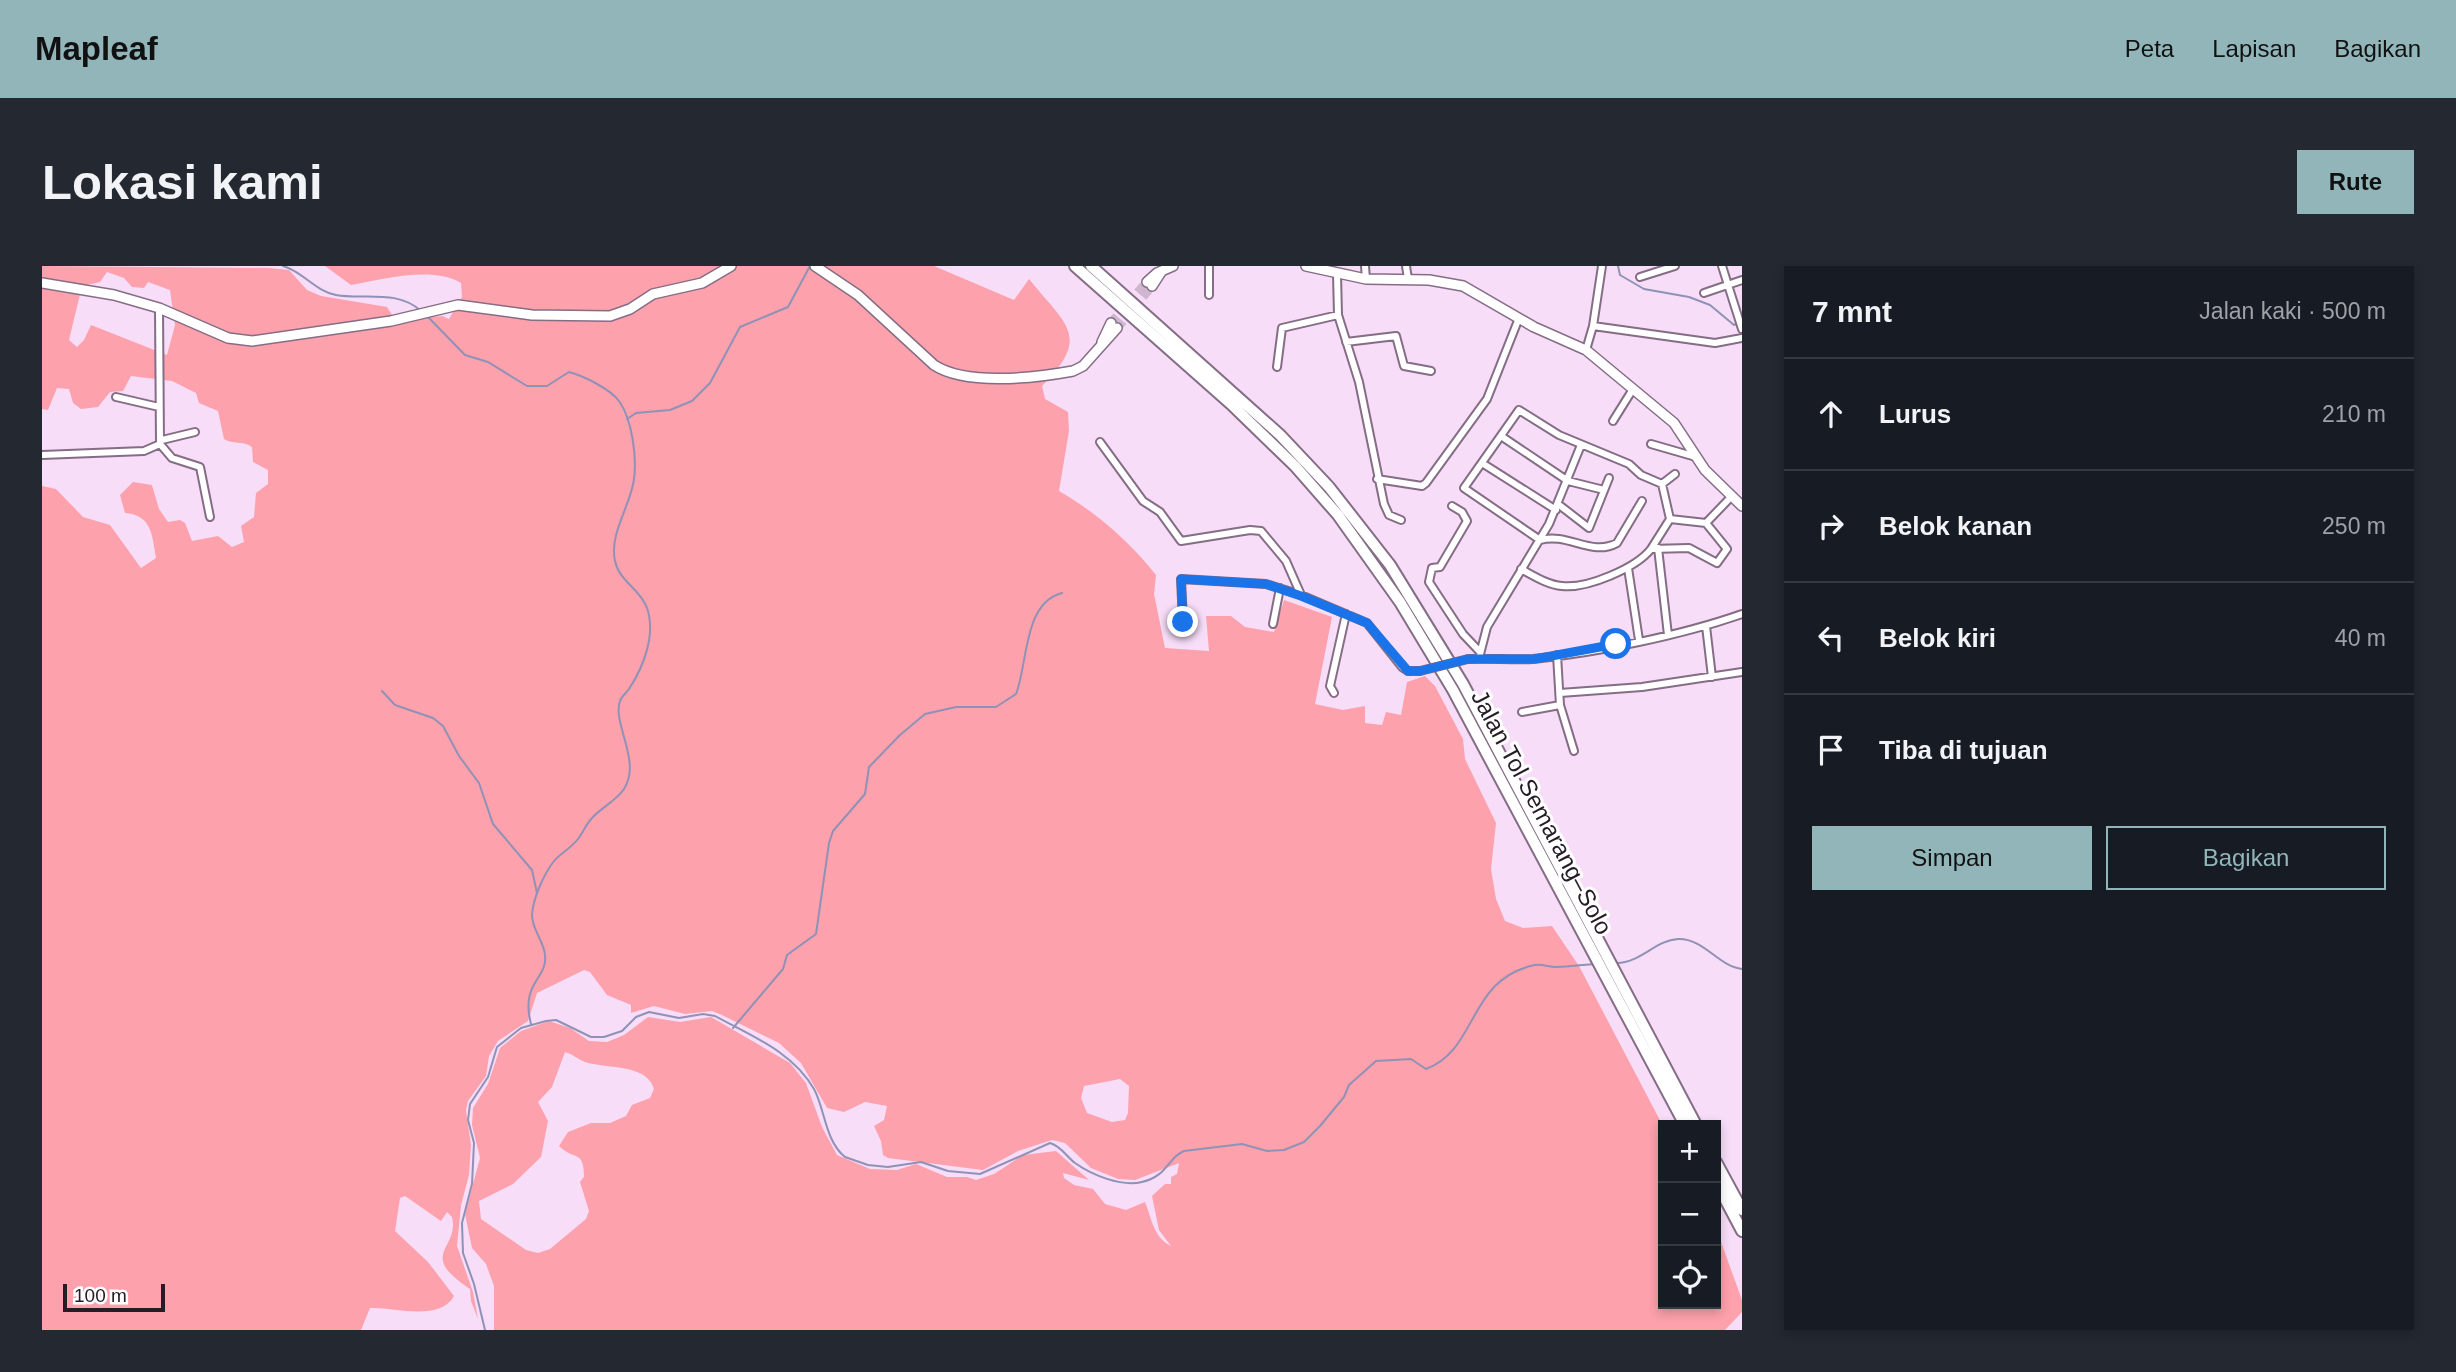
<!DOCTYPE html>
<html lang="id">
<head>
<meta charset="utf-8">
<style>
	body { margin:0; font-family:Arial,sans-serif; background:#242831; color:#f1f3f6 }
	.controls { position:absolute; right:21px; bottom:21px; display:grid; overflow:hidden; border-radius:0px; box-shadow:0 4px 10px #0003 }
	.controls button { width:63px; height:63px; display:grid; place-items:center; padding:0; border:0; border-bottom:2px solid #363941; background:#171b24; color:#f1f3f6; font:35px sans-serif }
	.scale { position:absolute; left:21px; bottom:18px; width:102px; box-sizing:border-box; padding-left:7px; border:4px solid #251c26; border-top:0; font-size:19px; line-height:24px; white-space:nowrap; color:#251c26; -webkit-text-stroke:5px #fff; paint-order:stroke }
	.stop { position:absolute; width:21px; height:21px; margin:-16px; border:5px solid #1a73e8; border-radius:50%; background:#fff }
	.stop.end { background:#1a73e8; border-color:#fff; box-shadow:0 2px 7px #0008 }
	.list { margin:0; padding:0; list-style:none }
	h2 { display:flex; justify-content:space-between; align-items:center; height:91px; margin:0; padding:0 28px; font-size:30px }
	h2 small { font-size:23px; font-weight:400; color:#9ea1a6 }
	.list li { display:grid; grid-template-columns:46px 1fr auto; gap:21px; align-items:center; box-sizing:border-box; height:112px; padding:0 28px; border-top:2px solid #363941 }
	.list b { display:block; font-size:26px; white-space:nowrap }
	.list em { font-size:23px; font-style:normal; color:#9ea1a6 }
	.actions { display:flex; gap:14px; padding:21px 28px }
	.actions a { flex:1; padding:16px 0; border:2px solid #92b5ba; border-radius:0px; text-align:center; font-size:24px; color:#92b5ba }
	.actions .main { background:#92b5ba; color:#111 }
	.icon { flex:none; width:38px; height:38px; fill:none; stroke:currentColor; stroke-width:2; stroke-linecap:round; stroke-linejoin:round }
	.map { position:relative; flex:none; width:1700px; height:1064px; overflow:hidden; border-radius:0px }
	header { display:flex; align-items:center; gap:42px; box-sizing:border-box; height:98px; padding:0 35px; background:#92b5ba; color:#111 }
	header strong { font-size:33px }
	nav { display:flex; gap:38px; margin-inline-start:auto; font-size:24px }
	.intro { display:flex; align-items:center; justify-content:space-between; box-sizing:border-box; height:168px; padding:0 42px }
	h1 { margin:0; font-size:49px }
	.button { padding:18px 32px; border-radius:0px; background:#92b5ba; color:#111; font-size:24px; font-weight:700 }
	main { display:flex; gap:42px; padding:0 42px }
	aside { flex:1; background:#171b24; border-radius:0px; box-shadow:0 4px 10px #0003 }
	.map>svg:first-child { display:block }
</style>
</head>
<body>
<header>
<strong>Mapleaf</strong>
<nav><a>Peta</a><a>Lapisan</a><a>Bagikan</a></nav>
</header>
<div class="intro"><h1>Lokasi kami</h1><a class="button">Rute</a></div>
<main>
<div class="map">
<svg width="1700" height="1064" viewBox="0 0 1700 1064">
	<rect width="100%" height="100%" fill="#f7ddf8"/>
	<path fill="#fda1ac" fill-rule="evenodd" d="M0,0L227,2L247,4L265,24L279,30L345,41L354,55L400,50L407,53L420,31L419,17C391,0 342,13 309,19L283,0H892L972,34L987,13C1024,59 1050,70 1000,120L1003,133L1026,146L1027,165L1017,225C1055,247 1087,275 1114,309L1112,328L1123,382L1167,385L1164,350H1189L1203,361L1232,366L1242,334L1290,351L1273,438L1301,444L1323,440V457L1340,459L1344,446L1359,449L1365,416L1383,410L1393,420L1421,473L1423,493L1454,557L1449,603L1454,633L1463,655L1481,662L1510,660L1537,700L1621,860V1038H1674V962L1700,1034V1046L1683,1064H452V1020L444,998L430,982L423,948L438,892L430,859L431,842L446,818L458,782L479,765L507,755L528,762L547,775L565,776L582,769L606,751L638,756L669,751L748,797L764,817L780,861L795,889L828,903L855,904L874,898L905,911H925L934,914L952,908L981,889L1014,885L1047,914L1021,907L1022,912L1032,919L1051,923L1063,938L1084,944L1103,936C1110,953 1111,971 1129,980L1117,964L1110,930L1123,918H1129V911L1135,908L1137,897L1093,914L1076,913L1049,902L1023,877L1010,874L976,885L941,904L846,892L841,889L839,875L832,860L842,854L845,840L823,836L802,846L785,842L759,797L737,777L680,749L670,745L643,748L612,740L589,747V739L565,729L548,706L542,704L495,727L486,755L456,775L447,790L444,810L426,835L424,844L429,879L427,909L419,939L415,980L431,1026L436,1053L429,1035L428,1023C374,987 418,984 410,951L405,946L399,955L363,930L358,932L353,965L386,996L412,1030C398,1056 352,1041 328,1042L319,1064H0V220L14,223L41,251L68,259L99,302L114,292C110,269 110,249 83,247L78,229L91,216L110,219L117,243L126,256L138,254L143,257L150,275L176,270L190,281L202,276L199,260L212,251L214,227L226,218V204L211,196L210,181C201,174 191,179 182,173L176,145L157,137L154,127L130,115L89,110L81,125L68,126L56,141L39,143L31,137L27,123L15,122L6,144L0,143ZM65,6L82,12L90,21L102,22L106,16L128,24L133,59L125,89L49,59L42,74L35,81L27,74L40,20L58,16ZM523,786C531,788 535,793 543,796C563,803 605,797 612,823L608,832L590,839L584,850L568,857H549L526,866L517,880C532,895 542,883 542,911L538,916L547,945L544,953L508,983L496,987L484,984L439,953L437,935L471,918L499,891L506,855L496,836L510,821ZM1078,813L1087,820L1086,847L1083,854L1070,856L1045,847L1039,832L1042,820Z"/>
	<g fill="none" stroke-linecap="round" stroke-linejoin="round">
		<path stroke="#8f92b6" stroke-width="2" d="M241,0C260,5 273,25 294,29C322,34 355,23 379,45
			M1576,0L1578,9L1602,23L1647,31L1668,39L1692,59L1697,57
			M386,51L423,89L446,96L485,120H505L527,106C542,110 568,123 577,135C590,153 595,191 592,213C589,239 567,267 573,295C577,315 599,324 605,342C614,368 602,400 587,423C585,426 579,431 578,435C570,458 600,495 582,523C575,534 559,542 550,552C544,558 541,567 536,573C529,582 519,587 512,595C502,608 491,632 490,649C490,664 502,675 503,689C506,713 478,716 489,758
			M585,153L594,147L628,144L650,135L668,117L698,61L746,41L768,0
			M340,425L353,439L391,452L401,460L417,490L437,517L451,558L490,604L495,627
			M1575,697C1598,697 1614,674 1636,673C1662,672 1677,701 1700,703
			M691,762L741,703L745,689L774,668L787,577L791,565L823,528L827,501L858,469L883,448L914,441H954L974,428C986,398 981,337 1020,327
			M443,1064L432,1018L421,987L420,957L430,918L432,877L426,854L428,838L446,811L455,781L479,762L504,755L514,754L549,771H562L580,765L594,751L607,746L637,752L661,748L673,750C709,770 750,785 772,823C783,843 783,875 803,891L826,899L846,901L879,896L906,905L938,908L1008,877C1019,880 1024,890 1033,897C1050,909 1079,921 1100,916C1126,910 1126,891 1142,885L1200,878L1225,885L1242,884L1262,876L1278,860L1302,831L1307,819L1334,795L1369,793L1384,803C1437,783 1425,713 1493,699C1501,698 1507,701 1514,701C1526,701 1540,699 1552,698"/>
		<path stroke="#cdb6ce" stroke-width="9" stroke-dasharray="9 4.5" stroke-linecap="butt" d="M1069,57L1105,16
			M1075,62L1110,20"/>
		<g stroke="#846d85" stroke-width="10">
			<path id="street" d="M1323,0L1324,13
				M1364,0L1366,13
				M1680,0L1700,63
				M1295,8L1296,49L1317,116L1342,238L1347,249L1359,254
				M1598,11L1633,0
				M1662,27L1700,14
				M1167,29V0
				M1551,60L1560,0
				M1304,76L1354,70L1362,100L1389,105
				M1544,84L1551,60L1673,77L1700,72
				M1235,101L1240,62L1296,49
				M74,131L117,141
				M1571,155L1591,123
				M1459,170L1526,215L1562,224
				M120,174L153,166
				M1058,176L1101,235L1118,246L1139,275L1208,264L1219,265L1244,295L1259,329
				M118,178L130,192L158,201L168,251
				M1609,178L1654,191
				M0,189L102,185L118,178L117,42
				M1440,197L1514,244
				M1335,213L1380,220L1384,217L1445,133L1477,52
				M1600,235L1575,277C1549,291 1526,266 1498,274L1422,222L1477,144L1517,169L1587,198L1599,209L1620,218
				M1516,238L1547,262L1567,212
				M1410,240L1420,246L1425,255L1398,301L1390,302L1387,316L1421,368L1438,386
				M1628,253L1620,218L1633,208
				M1664,257L1628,253L1609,283L1647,282L1675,297L1685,283L1664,257L1689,231
				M1616,282L1626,369
				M1586,302L1597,374
				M1479,303C1492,310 1506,319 1520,320C1545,323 1594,302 1609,283
				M1141,356L1139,313L1224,318L1259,329L1325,357L1360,401L1366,405H1378
				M1231,358L1238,322
				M1664,360L1670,411
				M1515,389L1518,439L1532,485
				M1437,392L1445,361L1507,258L1539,179
				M1426,393C1448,392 1469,394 1491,393C1554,387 1640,369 1700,348
				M1292,427L1288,420L1304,348
				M1518,427L1600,421L1700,406
				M1480,446L1518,439"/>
		</g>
		<g stroke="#846d85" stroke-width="12">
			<path id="secondary" d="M773,0L816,29L892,99C924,120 993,112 1031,105L1041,100L1075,62
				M1264,0L1324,13L1387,14L1421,20L1492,61L1544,84L1632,157L1663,204L1700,240
				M1105,16L1115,7L1131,0
				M0,17L72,29L117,42L186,72L210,75L349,55L416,39L490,49L568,50L588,43L611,28L660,17L689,0
				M1110,20L1119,6
				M1060,76L1069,57"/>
		</g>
		<g stroke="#846d85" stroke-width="14">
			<path id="highway" d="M1033,0L1189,138L1253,200L1296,249L1358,336L1411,424L1643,859
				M1049,0L1238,169L1287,221L1348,299L1421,418L1654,859
				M1674,896L1700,944
				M1674,916L1700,965"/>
		</g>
		<use href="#street" stroke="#fff" stroke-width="6"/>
		<use href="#secondary" stroke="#fff" stroke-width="9"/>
		<use href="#highway" stroke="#fff" stroke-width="10"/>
		<g stroke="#846d85" stroke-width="10" stroke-linecap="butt">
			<path id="street-bridge" d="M1378,405L1426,393"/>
		</g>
		<use href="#street-bridge" stroke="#fff" stroke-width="6"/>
	</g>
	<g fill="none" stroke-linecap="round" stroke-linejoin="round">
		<path stroke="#1a73e8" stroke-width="9" d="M1141,356L1139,313L1224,318L1259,330L1325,357L1366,405H1378L1426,393H1493L1574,378"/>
	</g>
	<g text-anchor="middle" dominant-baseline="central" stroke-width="6" stroke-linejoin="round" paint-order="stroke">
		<g font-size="24" fill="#251c26" stroke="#fff">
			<text transform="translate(1500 546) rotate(62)">Jalan Tol Semarang–Solo</text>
		</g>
	</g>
</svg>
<div class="controls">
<button>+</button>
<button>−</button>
<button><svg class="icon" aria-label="locate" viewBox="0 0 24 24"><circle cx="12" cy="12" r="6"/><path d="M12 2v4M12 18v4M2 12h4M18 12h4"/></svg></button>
</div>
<div class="scale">100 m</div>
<div class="stop" style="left:1574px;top:378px"></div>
<div class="stop end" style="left:1141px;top:356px"></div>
</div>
<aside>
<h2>7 mnt<small>Jalan kaki · 500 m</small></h2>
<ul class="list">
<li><svg class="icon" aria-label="ahead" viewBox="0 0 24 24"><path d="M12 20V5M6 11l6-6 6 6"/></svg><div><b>Lurus</b></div><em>210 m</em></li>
<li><svg class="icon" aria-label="right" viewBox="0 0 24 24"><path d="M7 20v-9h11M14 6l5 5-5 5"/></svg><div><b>Belok kanan</b></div><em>250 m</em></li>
<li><svg class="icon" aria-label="left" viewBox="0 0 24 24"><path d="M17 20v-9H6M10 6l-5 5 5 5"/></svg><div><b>Belok kiri</b></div><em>40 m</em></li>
<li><svg class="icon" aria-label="arrive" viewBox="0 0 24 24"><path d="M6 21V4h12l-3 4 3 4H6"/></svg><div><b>Tiba di tujuan</b></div></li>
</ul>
<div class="actions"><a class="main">Simpan</a><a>Bagikan</a></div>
</aside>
</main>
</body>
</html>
